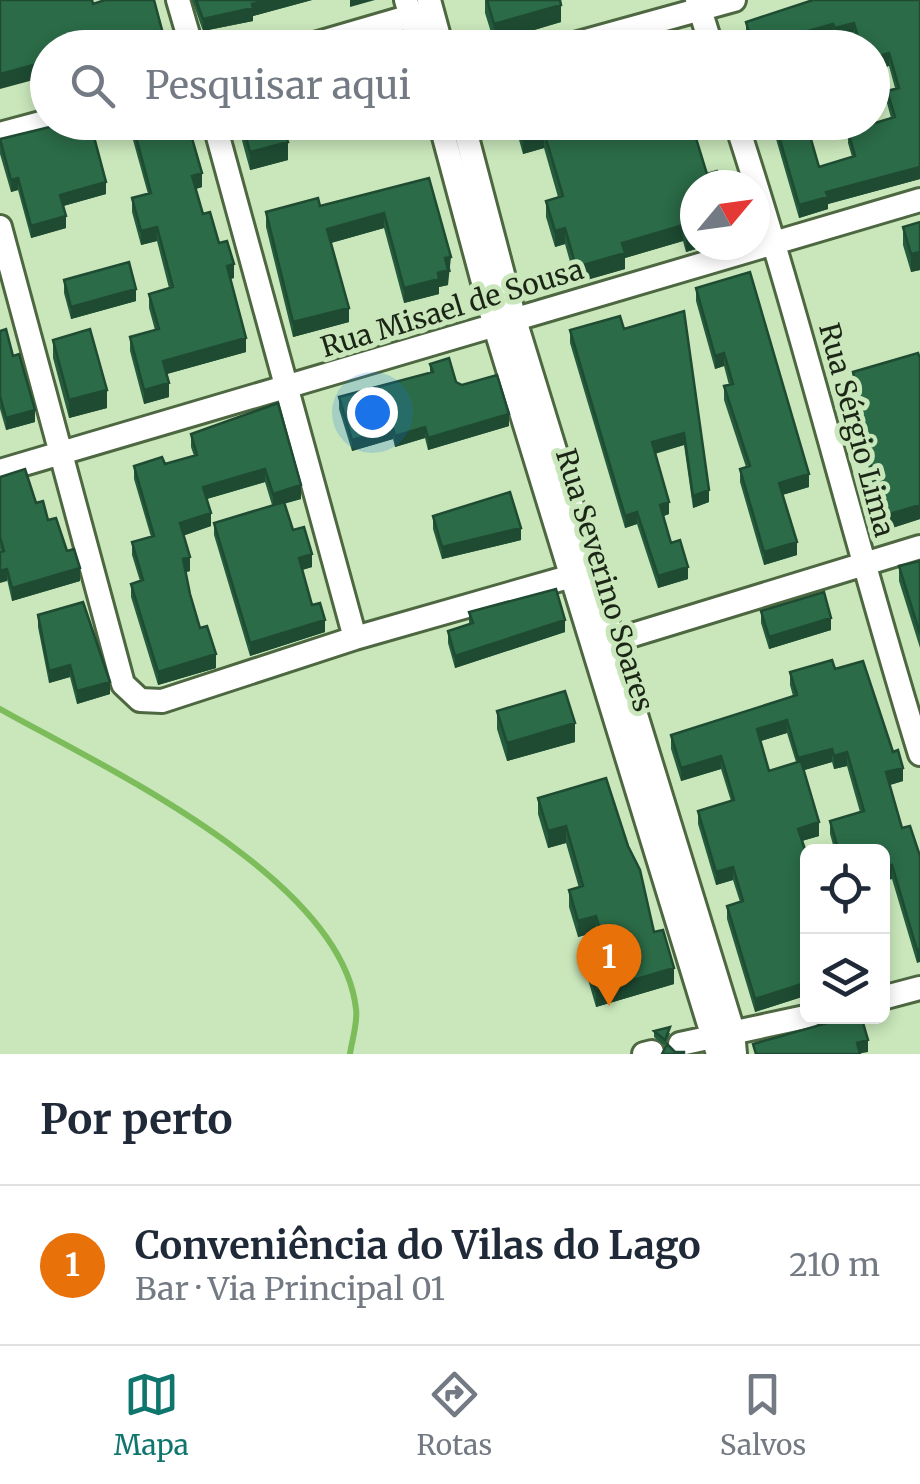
<!DOCTYPE html>
<html lang="pt">
<head>
<meta charset="utf-8">
<style>
	body { margin:0; font-family:Merriweather,serif; background:#f2f2f3; color:#1f2937 }
	.controls { position:absolute; right:30px; bottom:30px; display:grid; overflow:hidden; border-radius:15px; box-shadow:0 5px 15px #0003 }
	.controls button { width:90px; height:90px; display:grid; place-items:center; padding:0; border:0; border-bottom:2px solid #e0e1e3; background:#fff; color:#1f2937; font:50px sans-serif }
	.compass { position:absolute; left:680px; top:170px; width:90px; height:90px; border-radius:50%; background:#fff; box-shadow:0 5px 15px #0003; rotate:61deg }
	.you { position:absolute; left:372px; top:412px; width:35px; height:35px; margin:-25px; border:8px solid #fff; border-radius:50%; background:#1a73e8; box-shadow:0 0 0 15px #1a73e833 }
	.badge { display:grid; place-items:center; width:65px; height:65px; border-radius:50%; background:#0f766e; color:#fff; font-size:32px; font-weight:700 }
	.pin { position:absolute; translate:-50% -82px; filter:drop-shadow(0 2px 5px #0008) }
	.pin::after { content:''; position:absolute; top:52px; width:35px; height:30px; background:inherit; clip-path:polygon(0 0,100% 0,50% 100%) }
	.list { margin:0; padding:0; list-style:none }
	h2 { display:flex; justify-content:space-between; align-items:center; height:130px; margin:0; padding:0 40px; font-size:42px }
	h2 small { font-size:32px; font-weight:400; color:#747a83 }
	.list li { display:grid; grid-template-columns:65px 1fr auto; gap:30px; align-items:center; box-sizing:border-box; height:160px; padding:0 40px; border-top:2px solid #e0e1e3 }
	.list b { display:block; font-size:38px; white-space:nowrap }
	.list p { margin:0; font-size:32px; white-space:nowrap; color:#747a83 }
	.list em { font-size:32px; font-style:normal; color:#747a83 }
	.icon { flex:none; width:55px; height:55px; fill:none; stroke:currentColor; stroke-width:2; stroke-linecap:round; stroke-linejoin:round }
	.map { position:relative; flex:none; width:920px; height:1054px; overflow:hidden }
	.search { position:absolute; background:#fff; box-shadow:0 5px 15px #0003; left:30px; right:30px; top:30px; height:110px; display:flex; align-items:center; gap:25px; box-sizing:border-box; padding:0 35px; border-radius:55px; color:#747a83; font-size:38px }
	.sheet { height:290px; background:#fff }
	nav { display:flex; justify-content:space-around; align-items:center; box-sizing:border-box; height:140px; border-top:2px solid #e0e1e3; background:#fff; font-size:28px; color:#747a83 }
	nav a { display:grid; justify-items:center; gap:5px }
	nav .on { color:#0f766e }
	.map>svg:first-child { display:block }
</style>
</head>
<body>
<div class="map">
<svg width="920" height="1054" viewBox="0 0 920 1054">
	<rect width="100%" height="100%" fill="#c9e7bb"/>
	<g fill="none" stroke-linecap="round" stroke-linejoin="round">
		<path stroke="#7cbc5a" stroke-width="6" d="M0,709C104,767 342,878 356,1009C358,1022 352,1040 350,1054"/>
		<g stroke="#4d6741" stroke-width="28">
			<path id="street" d="M178,0L192,48
				M406,0L420,48
				M429,0L442,48
				M697,0L712,48
				M301,48L411,16
				M560,48L734,0
				M214,122L355,638
				M440,122L495,327L718,1054
				M463,122L515,320L733,1031L735,1054
				M736,122C804,331 855,544 920,754
				M0,134L48,121
				M0,227L123,684L140,700L162,701L355,638L586,572
				M0,471L920,200
				M603,644L920,547
				M882,998L920,988
				M680,1044L810,1016
				M644,1054L652,1052"/>
		</g>
		<use href="#street" stroke="#fff" stroke-width="22"/>
	</g>
	<path fill="#255c3d" fill-rule="evenodd" d="M192,0H312L253,16V21L203,31Z
		M485,0H560L561,22L494,42L485,13Z
		M920,0V179L828,204V209L799,218L776,139V126L819,167L852,157L848,143V131L891,118L887,103V91L895,88L889,66L872,70V48H858L854,35L835,41L833,36L792,48H750L746,34V22Z
		M128,122H151L155,137L202,187L196,189L203,214L219,243L234,278L230,279L246,352L167,374L169,397L144,404L130,351V337L155,330L149,308V294L169,288L157,241L141,245L132,212V198L148,194Z
		M237,122H282L288,160L250,170Z
		M514,122H691L695,245H709L686,252L683,241L625,258V269L576,283L565,244L555,247L546,217V201L558,197L544,148L523,154Z
		M56,131L106,194L63,206L66,228L31,238L18,190L11,192L0,154V139Z
		M429,178L451,272H448V285L439,287V294L404,303L384,228L331,243L349,322L293,337L266,227V212L320,206Z
		M920,222V270L911,272L903,245V227Z
		M64,280L136,301L71,319L64,293Z
		M696,288L809,487L782,495L797,555L764,565L740,482V469L746,467L724,400V386L729,385L724,366L715,369L696,301Z
		M684,311L709,502L693,508L684,445L655,454L669,514L664,516L671,543L688,579L658,588L637,524L625,528L570,343V330L624,329Z
		M0,331L13,356L35,422L6,430L0,409Z
		M53,340L107,408L69,418L53,358Z
		M920,358V519L886,530L870,475L853,386V372Z
		M430,364L456,382L509,426L428,450L425,438L395,447L393,439L352,451L339,409V397L430,373Z
		M278,403L301,499L285,503L293,530L312,567L302,570L312,605L325,632L250,656L214,535V523L272,505L265,482L207,499L211,526L184,535L190,571L186,572L190,594L200,628L216,668L158,685L131,597V584L140,581L132,555V542L151,537L134,479V466L165,464L194,456L191,447V434Z
		M0,477L36,503L67,551L80,581L12,601L0,549Z
		M433,516L521,540L442,559L433,529Z
		M920,561V648L899,581V566Z
		M761,611L831,630L769,649L761,623Z
		M469,612L565,632L455,668L448,643V631L469,624Z
		M38,615L110,694L77,704L70,677L49,683L38,627Z
		M835,669L903,781L890,785L902,828L920,856L917,963L892,879L882,881V852H835L830,834V821L860,812L847,766L834,769L832,762L804,770L819,836L802,841L808,858V995L755,1012L727,919V906L740,902L733,880L716,885L698,824V811L731,801L721,769L681,781L671,749V735L793,696L790,685V672ZM787,733L796,762L769,771L761,741Z
		M497,711L575,742L507,761L497,729Z
		M606,778L654,932L674,984L596,1007L585,969V953L601,948L596,932L578,937L569,907V890L579,888L566,843L548,848L538,814V798Z
		M654,1031L670,1033L665,1046L654,1037Z"/>
	<path fill="#1e4b32" d="M267,0H312L253,16V21L203,31V19Z
		M350,0H375L350,7Z
		M561,5V22L494,42V24Z
		M854,23V35L835,41V28Z
		M833,24V36L792,48H753V46Z
		M162,30V45L154,48H106Z
		M889,53V66L872,70V58Z
		M48,61V76L0,89V74Z
		M356,122H388L356,131Z
		M544,132V148L523,154V139Z
		M288,142V160L250,170V152Z
		M920,167V179L828,204V209L799,218V205L826,192Z
		M202,173V187L192,190V176Z
		M18,178V190L11,192V180Z
		M106,182V194L60,207V195Z
		M384,213V228L327,244V229Z
		M66,216V228L31,238V226Z
		M683,225V241L625,258V269L576,283V267L622,243Z
		M157,227V241L141,245V231Z
		M565,228V244L555,247V231Z
		M695,234V245H709L686,252V236Z
		M920,251V270L911,272V254Z
		M451,257L448,285L439,287V294L404,303V288L438,273L445,258Z
		M234,264V278L227,280V266Z
		M136,289V301L71,319V307Z
		M349,308V322L293,337V322Z
		M246,338V352L163,375V361Z
		M724,353V366L715,369V356Z
		M169,383V397L144,404V390Z
		M107,390V408L69,418V400Z
		M35,410V422L6,430V418Z
		M509,414V426L428,450V438Z
		M425,427V438L395,447V436Z
		M393,428V439L352,451V440Z
		M684,433V445L652,454V442Z
		M265,469V482L203,500V487Z
		M809,474V487L779,496V483Z
		M301,485V499L273,507V494Z
		M709,490V502L693,508V496Z
		M669,502V514L660,517V505Z
		M920,505V519L886,530V515Z
		M637,512V524L625,528V516Z
		M211,513V526L180,537V523Z
		M521,528V540L442,559V547Z
		M797,542V555L764,565V552Z
		M312,554V567L299,571V558Z
		M190,557V571L183,573V559Z
		M688,567V579L658,588V576Z
		M80,568V581L12,601V588Z
		M7,569V581L0,583V571Z
		M831,618V630L769,649V637Z
		M325,620V632L250,656V643Z
		M565,620V632L455,668V656Z
		M216,654V668L158,685V672Z
		M70,665V677L49,683V671Z
		M110,682V694L77,704V691Z
		M787,720V733L757,742V729Z
		M575,723V742L507,761V743Z
		M832,749V762L798,772V758Z
		M847,752V766L834,769V756Z
		M721,756V769L681,781V768Z
		M903,768V781L886,786V772Z
		M819,822V836L798,842V829Z
		M566,826V843L548,848V831Z
		M892,865V879L882,881V868Z
		M733,867V880L716,885V872Z
		M596,916V932L578,937V921Z
		M920,949V962L917,963V950Z
		M674,968V984L596,1007V991Z
		M808,982V995L755,1012V999Z
		M868,1040V1052L857,1054V1043Z"/>
	<path fill="#2b6b47" stroke="#1e4b32" stroke-width="2.5" d="M0,0H92L93,4L105,0H154L162,30L106,48H48V61L0,74Z
		M196,0H267L252,4L253,8L203,19Z
		M487,0H560L561,5L494,24Z
		M813,0H920V167L826,192L828,197L799,205L776,126L789,122H806L819,167L855,156L848,131L895,117L887,91L899,88L889,53L872,58V48H861L854,23L835,28L833,24L753,46L746,22Z
		M681,43L683,48H666Z
		M85,122H90L106,182L60,195L66,216L31,226L18,178L11,180L0,139L54,126L56,131Z
		M132,122H151L155,137L189,128L202,173L192,176L203,214L210,212L219,243L227,241L234,264L227,266L246,338L163,361L169,383L144,390L130,337L159,329L149,294L173,287L157,227L141,231L132,198L151,193Z
		M242,122H282L288,142L250,152Z
		M518,122H691L707,174L717,171L721,185H695V234L686,236L683,225L622,243L625,253L576,267L565,228L555,231L546,201L563,196L544,132L523,139Z
		M429,178L451,257L445,258L448,270L438,273L439,279L404,288L384,213L327,229L349,308L293,322L266,212L318,198L320,206Z
		M920,222V252L911,254L903,227Z
		M129,262L136,289L71,307L64,280Z
		M750,272L809,474L779,483L797,542L764,552L740,469L750,466L724,386L733,384L724,353L715,356L696,288Z
		M684,311L709,490L693,496L684,433L652,442L669,502L660,505L671,543L680,540L688,567L658,576L637,512L625,516L570,330L620,316L624,329Z
		M6,329L13,356L19,354L35,410L6,418L0,396V331Z
		M90,329L107,390L69,400L53,340Z
		M918,353L920,358V505L886,515L870,461L853,372Z
		M449,358L456,382L462,385L497,375L509,414L428,438L425,427L395,436L393,428L352,440L339,397L433,372L430,364Z
		M278,403L301,485L273,494L265,469L203,487L211,513L180,523L190,557L183,559L190,594L200,628L207,626L216,654L158,672L131,584L143,580L132,542L154,536L134,466L162,457L165,464L197,455L191,434Z
		M25,469L36,503L43,501L48,520L56,518L67,551L74,549L80,568L12,588L7,569L0,571V552L4,551L0,537V477Z
		M510,492L521,528L442,547L433,516Z
		M284,502L293,530L304,527L312,554L299,558L312,605L320,603L325,620L250,643L214,523Z
		M920,561V634L899,566Z
		M556,589L565,620L455,656L448,631L473,623L469,612Z
		M824,592L831,618L769,637L761,611Z
		M83,602L110,682L77,691L70,665L49,671L38,615Z
		M832,660L835,669L863,661L893,752L898,750L903,768L886,772L902,828L910,826L920,856V949L917,950L892,865L882,868V852H839L830,821L864,811L847,752L834,756L832,749L798,758L787,720L757,729L769,771L801,761L819,822L798,829L808,858V982L755,999L727,906L743,901L733,867L716,872L698,811L734,800L721,756L681,768L671,735L797,695L790,672Z
		M565,691L575,723L507,743L497,711Z
		M606,778L628,846L640,870L654,932L663,930L674,968L596,991L585,953L605,947L596,916L578,921L569,890L583,886L566,826L548,831L538,798Z
		M852,1016H861L868,1040L857,1043L860,1054H756L753,1044Z
		M670,1027L665,1040L654,1031Z
		M667,1044L675,1052H684V1054H662Z"/>
	<g text-anchor="middle" dominant-baseline="central" stroke-width="10" stroke-linejoin="round" paint-order="stroke">
		<g font-size="28" fill="#1b2616" stroke="#c9e7bb">
			<text transform="translate(452 308) rotate(-17)">Rua Misael de Sousa</text>
			<text transform="translate(857 430) rotate(75)">Rua Sérgio Lima</text>
			<text transform="translate(605 580) rotate(73)">Rua Severino Soares</text>
		</g>
	</g>
</svg>
<div class="controls">
<button><svg class="icon" aria-label="locate" viewBox="0 0 24 24"><circle cx="12" cy="12" r="6"/><path d="M12 2v4M12 18v4M2 12h4M18 12h4"/></svg></button>
<button><svg class="icon" aria-label="layers" viewBox="0 0 24 24"><path d="M12 4l9 5-9 5-9-5zM3 14l9 5 9-5"/></svg></button>
</div>
<svg class="compass" viewBox="-18 -18 36 36"><path d="M0-13l5 13h-10z" fill="#e53935"/><path d="M0 13l5-13h-10z" fill="#747a83"/></svg>
<div class="you"></div>
<div class="pin badge" style="left:609px;top:1006px;background:#e8710a">1</div>
<div class="search"><svg class="icon" aria-label="search" viewBox="0 0 24 24"><circle cx="10" cy="10" r="6"/><path d="M15 15l6 6"/></svg>Pesquisar aqui</div>
</div>
<section class="sheet">
<h2>Por perto<small></small></h2>
<ul class="list">
<li><span class="badge" style="background:#e8710a">1</span><div><b>Conveniência do Vilas do Lago</b><p>Bar · Via Principal 01</p></div><em>210 m</em></li>
</ul>
</section>
<nav>
<a class="on"><svg class="icon" aria-label="map" viewBox="0 0 24 24"><path d="M3 6l6-2 6 2 6-2v14l-6 2-6-2-6 2zM9 4v14M15 6v14"/></svg>Mapa</a>
<a><svg class="icon" aria-label="directions" viewBox="0 0 24 24"><path d="M12 3l9 9-9 9-9-9zM9 14v-3h6M13 9l2 2-2 2"/></svg>Rotas</a>
<a><svg class="icon" aria-label="saved" viewBox="0 0 24 24"><path d="M7 4h10v16l-5-4-5 4z"/></svg>Salvos</a>
</nav>
</body>
</html>
